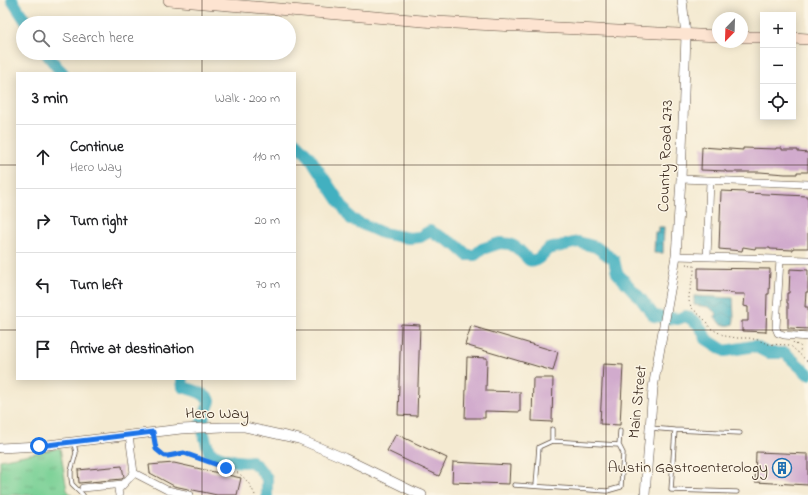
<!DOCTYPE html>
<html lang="en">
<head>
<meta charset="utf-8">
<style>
	body { margin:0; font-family:"Indie Flower",sans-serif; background:#f6f6f6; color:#202124 }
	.controls { position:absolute; right:12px; top:12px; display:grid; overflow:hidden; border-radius:0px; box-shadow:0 2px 10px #0003 }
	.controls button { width:36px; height:36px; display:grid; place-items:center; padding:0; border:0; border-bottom:1px solid #e0e0e0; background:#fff; color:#202124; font:20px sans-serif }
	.compass { position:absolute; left:712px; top:12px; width:36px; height:36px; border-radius:50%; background:#fff; box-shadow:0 2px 10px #0003; rotate:203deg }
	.stop { position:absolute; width:12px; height:12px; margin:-9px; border:3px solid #1a73e8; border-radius:50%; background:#fff }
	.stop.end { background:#1a73e8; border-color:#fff; box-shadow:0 1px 4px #0008 }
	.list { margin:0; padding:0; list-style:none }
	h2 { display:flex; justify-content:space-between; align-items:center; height:52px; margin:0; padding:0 16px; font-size:17px }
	h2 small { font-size:13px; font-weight:400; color:#757577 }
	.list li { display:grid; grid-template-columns:26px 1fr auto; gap:12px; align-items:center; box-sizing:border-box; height:64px; padding:0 16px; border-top:1px solid #e0e0e0 }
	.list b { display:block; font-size:15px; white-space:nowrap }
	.list p { margin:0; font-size:13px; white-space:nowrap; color:#757577 }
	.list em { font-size:13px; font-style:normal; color:#757577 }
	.icon { flex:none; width:22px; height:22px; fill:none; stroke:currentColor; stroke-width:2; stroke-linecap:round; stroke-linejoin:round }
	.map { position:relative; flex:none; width:808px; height:495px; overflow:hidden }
	.search { position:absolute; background:#fff; box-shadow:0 2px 10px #0003; left:16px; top:16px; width:280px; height:44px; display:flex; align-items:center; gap:10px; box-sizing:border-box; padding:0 14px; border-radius:22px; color:#757577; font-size:15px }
	.panel { position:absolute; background:#fff; box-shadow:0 2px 10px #0003; left:16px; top:72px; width:280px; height:308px; border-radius:0px }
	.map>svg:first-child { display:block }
</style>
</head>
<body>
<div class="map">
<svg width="808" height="495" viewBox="0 0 808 495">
	<defs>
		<pattern id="grass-tufts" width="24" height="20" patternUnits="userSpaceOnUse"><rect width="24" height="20" fill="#79d095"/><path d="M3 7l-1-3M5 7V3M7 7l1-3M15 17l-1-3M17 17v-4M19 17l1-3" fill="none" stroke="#64a979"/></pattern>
		<pattern id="water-waves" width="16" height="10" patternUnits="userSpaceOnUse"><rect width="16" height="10" fill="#43b0c0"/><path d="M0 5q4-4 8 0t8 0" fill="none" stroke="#398f9b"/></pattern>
	</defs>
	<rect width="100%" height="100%" fill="#fcf5e5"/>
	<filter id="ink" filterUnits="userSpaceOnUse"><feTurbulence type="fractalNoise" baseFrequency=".025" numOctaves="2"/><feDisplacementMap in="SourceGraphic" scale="8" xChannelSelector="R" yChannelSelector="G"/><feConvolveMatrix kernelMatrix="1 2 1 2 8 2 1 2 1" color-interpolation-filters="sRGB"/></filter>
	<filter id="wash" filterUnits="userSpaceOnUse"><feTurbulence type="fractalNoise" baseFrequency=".012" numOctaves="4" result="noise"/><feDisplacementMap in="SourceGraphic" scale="16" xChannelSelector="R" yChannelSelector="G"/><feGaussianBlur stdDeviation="0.9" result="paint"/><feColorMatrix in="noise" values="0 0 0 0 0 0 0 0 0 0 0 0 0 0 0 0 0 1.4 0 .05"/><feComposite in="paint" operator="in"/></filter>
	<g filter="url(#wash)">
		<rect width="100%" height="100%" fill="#f4ead1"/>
		<path fill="url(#grass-tufts)" stroke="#5a7d5a" d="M60,448L67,490L72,495H0V460Z"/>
		<path fill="url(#water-waves)" stroke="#3f6d6f" d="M659,227H664L663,253H654L655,232H659Z
			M694,296L733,298L734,319L733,324C726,328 719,323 714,317L717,314L709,307L694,305Z"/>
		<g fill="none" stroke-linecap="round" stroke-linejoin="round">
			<path stroke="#43b0c0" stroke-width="12" d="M12,0L27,23
				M46,53L57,67L63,73
				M295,142L309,156L351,219L382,233L409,238L420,237L430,231L456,245L467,255H475L482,249L500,243L510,244L517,248L529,260L534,261L539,258L548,249L578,242L596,247L614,260L617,273L641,299L654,316L678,319L686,316L696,322L702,330L706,339L725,351L754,346L768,353H785L808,374
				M182,379L183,387C193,390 204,392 210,401L201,424L209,452C222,458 237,464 251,461L258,467L267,478V495"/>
		</g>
		<g id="blocks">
			<path fill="#d1abcd" d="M702,147L743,150V148L776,149V148H782V150H798V152L808,153V172H797V174H785L760,172H726V171L701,170Z
				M721,191L745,192V193L807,196V198H808V248H793V250L770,249V248H755V249L743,247L742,251L719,249Z
				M698,268L770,269L769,294H767L766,332L742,331V321H748V307L744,306L745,294H734V293L722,292L698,291Z
				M790,269L808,270V292H806L805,307H808V329L788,328V303H787V293H789Z
				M401,324L420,325L417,416L398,415Z
				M471,326L558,352L553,371L465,345Z
				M467,357L487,358L486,391L520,392V412L485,411V418H465Z
				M603,364L623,365L620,425L600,424Z
				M533,378H553L552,422L532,421Z
				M396,434L447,458L439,476L387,451Z
				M756,452L808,454V485L755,482Z
				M453,462L510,465L509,484L452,482Z
				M174,463L241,478L237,495H217L174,486L150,473L149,465Z
				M122,466L124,477L122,479L79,483L78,470Z"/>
		</g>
	</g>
	<g filter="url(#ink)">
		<use href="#blocks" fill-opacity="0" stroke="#574739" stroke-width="1"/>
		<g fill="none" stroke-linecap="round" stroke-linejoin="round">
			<g stroke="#574739" stroke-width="5">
				<path id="service" d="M650,428L675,430L671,490L737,492
					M675,430L740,433
					M552,441L619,445
					M74,443L76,453L71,471V478L72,484L83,495
					M514,485L607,491L621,487L623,453L619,445L620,431
					M536,486L539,447L552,441V429"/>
			</g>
			<g stroke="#574739" stroke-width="8">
				<path id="minor" d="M681,179L808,184
					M676,256L808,260
					M707,257L710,181
					M780,259L776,328L778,333L784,335L808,337
					M129,435L134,473L167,490L190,495
					M83,488L123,484
					M119,495L118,490L134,473"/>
			</g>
			<g stroke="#574739" stroke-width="10">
				<path id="tertiary" d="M0,448L39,446L181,429L223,427H245L299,439L344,458L412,491L422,495
					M645,495L653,388L676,256L681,179L686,35L682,0"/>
			</g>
			<g stroke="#574739" stroke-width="12">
				<path id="secondary" d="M169,0L435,22L718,36
					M742,37H763
					M793,38L808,39"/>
			</g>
			<path stroke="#574739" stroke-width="1" stroke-dasharray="1 3" stroke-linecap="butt" d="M686,264L692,265L694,266V273L689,295V301L691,307L705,320L710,328L725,336L737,338H749L758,340L768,344L789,345L792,347L808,362
				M793,342C795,345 798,344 801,347L800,351L798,353
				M154,440L156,449L159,452L165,455L184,453L238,473C246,478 251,486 255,495"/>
			<use href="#service" stroke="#fff" stroke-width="3.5"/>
			<use href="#minor" stroke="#fff" stroke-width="7"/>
			<use href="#tertiary" stroke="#fff" stroke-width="9"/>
			<use href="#secondary" stroke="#fde4d1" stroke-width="11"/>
		</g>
	</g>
	<g fill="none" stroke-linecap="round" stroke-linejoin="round" filter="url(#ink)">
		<path stroke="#1a73e8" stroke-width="5" d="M39,446L153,432L156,449L162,454L165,456H168L184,453L226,468"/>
	</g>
	<path fill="none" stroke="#3b2a1e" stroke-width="1" stroke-opacity="0.55" d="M202,0V23M404,0V495M606,0V495M202,53V73M0,165H17M295,165H808M0,330H17M295,330H808M202,379V495"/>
	<defs>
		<g id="building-ring" transform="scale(1)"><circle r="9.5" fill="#fcf5e5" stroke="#1f6fb2" stroke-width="1.5"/><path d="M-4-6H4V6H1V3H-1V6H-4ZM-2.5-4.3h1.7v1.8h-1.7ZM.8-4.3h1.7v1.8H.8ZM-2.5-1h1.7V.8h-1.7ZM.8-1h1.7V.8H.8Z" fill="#1f6fb2"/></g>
	</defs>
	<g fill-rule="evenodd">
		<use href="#building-ring" x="782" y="468"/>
	</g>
	<g text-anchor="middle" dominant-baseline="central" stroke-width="3" stroke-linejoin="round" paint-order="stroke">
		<g font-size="16" fill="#3b2a1e" stroke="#fcf5e5">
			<text transform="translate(666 156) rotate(-88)">County Road 273</text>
			<text transform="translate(638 402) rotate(-84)">Main Street</text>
			<text x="217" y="414">Hero Way</text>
		</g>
		<g font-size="16" fill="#3b2a1e" stroke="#fcf5e5" text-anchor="end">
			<text x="768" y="468">Austin Gastroenterology</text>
		</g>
	</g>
</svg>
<div class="controls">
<button>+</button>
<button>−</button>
<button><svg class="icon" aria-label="locate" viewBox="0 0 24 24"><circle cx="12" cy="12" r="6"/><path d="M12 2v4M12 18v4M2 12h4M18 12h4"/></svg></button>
</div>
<svg class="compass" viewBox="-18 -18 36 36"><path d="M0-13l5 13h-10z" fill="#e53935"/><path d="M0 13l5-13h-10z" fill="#757577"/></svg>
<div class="stop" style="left:39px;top:446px"></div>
<div class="stop end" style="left:226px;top:468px"></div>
<div class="search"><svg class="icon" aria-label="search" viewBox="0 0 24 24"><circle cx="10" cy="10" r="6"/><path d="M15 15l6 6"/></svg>Search here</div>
<section class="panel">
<h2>3 min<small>Walk · 200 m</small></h2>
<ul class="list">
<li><svg class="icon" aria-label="ahead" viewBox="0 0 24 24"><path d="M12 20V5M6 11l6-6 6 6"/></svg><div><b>Continue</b><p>Hero Way</p></div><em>110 m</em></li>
<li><svg class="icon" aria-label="right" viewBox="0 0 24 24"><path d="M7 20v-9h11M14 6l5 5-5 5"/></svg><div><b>Turn right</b></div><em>20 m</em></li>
<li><svg class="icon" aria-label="left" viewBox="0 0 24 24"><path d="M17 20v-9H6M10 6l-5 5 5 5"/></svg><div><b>Turn left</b></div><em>70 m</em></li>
<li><svg class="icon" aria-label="arrive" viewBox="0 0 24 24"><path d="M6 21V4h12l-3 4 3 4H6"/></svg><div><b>Arrive at destination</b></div></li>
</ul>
</section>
</div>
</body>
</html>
